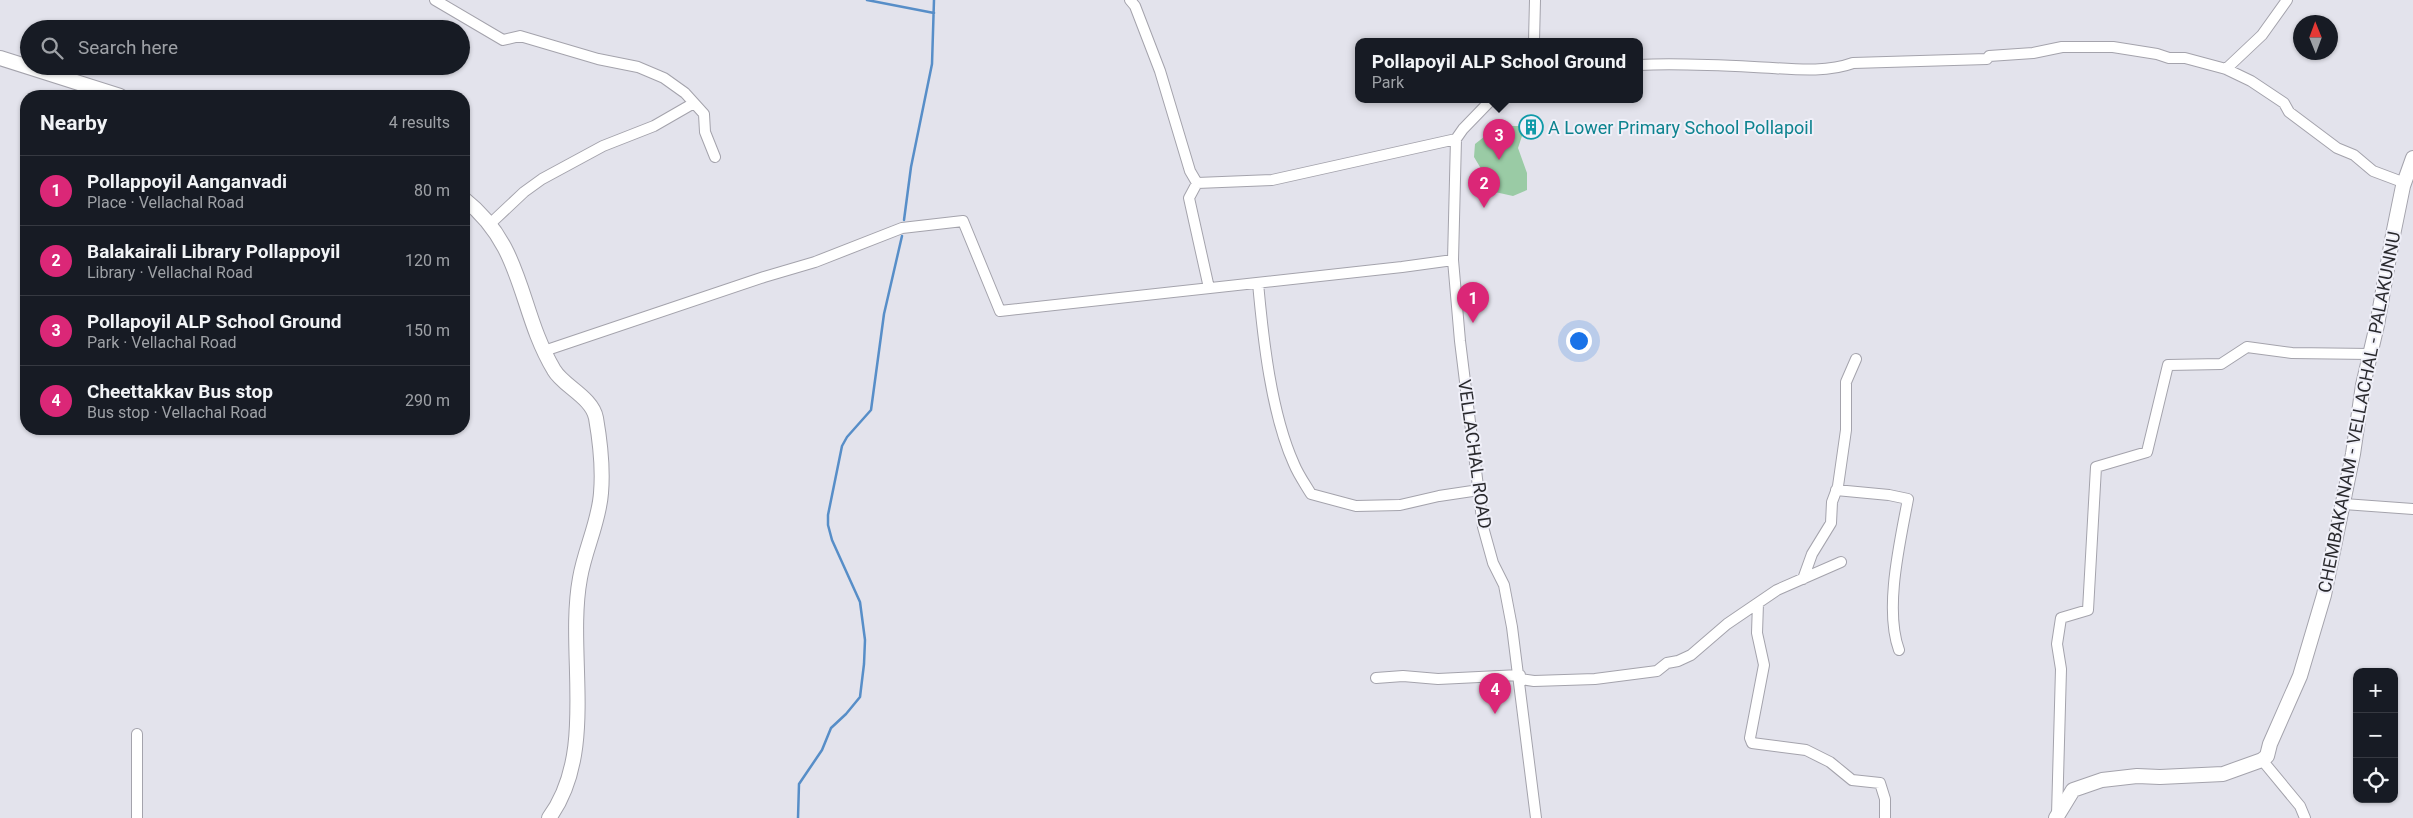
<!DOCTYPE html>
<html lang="en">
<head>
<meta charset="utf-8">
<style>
	body { margin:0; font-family:Roboto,sans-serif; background:#20242c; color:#f1f3f6 }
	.controls { position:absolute; right:15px; bottom:15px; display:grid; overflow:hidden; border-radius:10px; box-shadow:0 1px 4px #0004 }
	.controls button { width:45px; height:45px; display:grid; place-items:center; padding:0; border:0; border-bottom:1px solid #363941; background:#171b24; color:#f1f3f6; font:25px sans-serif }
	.compass { position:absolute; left:2293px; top:15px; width:45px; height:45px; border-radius:50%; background:#171b24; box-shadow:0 1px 4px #0004; rotate:359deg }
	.you { position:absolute; left:1578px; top:340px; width:18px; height:18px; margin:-12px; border:4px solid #fff; border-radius:50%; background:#1a73e8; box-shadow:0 0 0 8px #1a73e833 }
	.badge { display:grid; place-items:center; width:32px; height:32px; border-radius:50%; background:#db2777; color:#fff; font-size:16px; font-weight:700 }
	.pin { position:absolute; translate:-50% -41px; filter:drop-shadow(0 1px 2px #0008) }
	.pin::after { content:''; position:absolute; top:26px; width:18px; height:15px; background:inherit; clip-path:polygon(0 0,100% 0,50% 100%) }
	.popup { position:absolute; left:1355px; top:38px; width:288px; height:65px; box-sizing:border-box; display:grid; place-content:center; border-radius:10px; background:#171b24; filter:drop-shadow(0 1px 4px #0005); font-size:16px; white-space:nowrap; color:#9ea1a6 }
	.popup b { font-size:19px; color:#f1f3f6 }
	.popup::after { content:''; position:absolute; left:50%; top:100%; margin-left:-10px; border:10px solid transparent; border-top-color:#171b24 }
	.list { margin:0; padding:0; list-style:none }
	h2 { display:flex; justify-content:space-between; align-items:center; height:65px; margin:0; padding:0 20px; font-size:21px }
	h2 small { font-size:16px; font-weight:400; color:#9ea1a6 }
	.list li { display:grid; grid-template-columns:32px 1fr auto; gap:15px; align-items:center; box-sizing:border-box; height:70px; padding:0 20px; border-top:1px solid #363941 }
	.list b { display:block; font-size:19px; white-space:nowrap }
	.list p { margin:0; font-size:16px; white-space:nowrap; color:#9ea1a6 }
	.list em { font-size:16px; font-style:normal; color:#9ea1a6 }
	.icon { flex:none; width:28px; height:28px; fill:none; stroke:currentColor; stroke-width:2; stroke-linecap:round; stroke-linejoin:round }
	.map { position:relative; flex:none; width:2413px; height:818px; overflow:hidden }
	.search { position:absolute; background:#171b24; box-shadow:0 1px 4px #0004; left:20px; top:20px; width:450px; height:55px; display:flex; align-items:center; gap:12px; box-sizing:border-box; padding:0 18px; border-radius:28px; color:#9ea1a6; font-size:19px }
	.panel { position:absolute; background:#171b24; box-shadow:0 1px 4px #0004; left:20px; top:90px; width:450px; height:345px; border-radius:20px }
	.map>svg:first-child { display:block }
</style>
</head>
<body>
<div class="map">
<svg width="2413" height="818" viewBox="0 0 2413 818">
	<rect width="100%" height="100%" fill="#e3e3ec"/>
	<path fill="#9acba5" d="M1498,126H1520L1523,133L1518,148L1527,173V190L1513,196L1495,192L1474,157L1475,144Z"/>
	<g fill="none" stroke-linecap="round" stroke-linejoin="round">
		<path stroke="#578ec8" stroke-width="2.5" d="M867,0L934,13
			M904,220L911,167L932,64L934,0
			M798,818L799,784L822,750L831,728L846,714L860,697L864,664L865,640L860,602L832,540L828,525V515L842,446L847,437L871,410L884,314L902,236"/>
		<g stroke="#a4a3ac" stroke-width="12">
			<path id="street" d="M435,0L503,40L520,36L598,59L638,67L664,78L685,93L704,114L705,132L715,157
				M1130,0L1135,6L1160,71L1190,171L1197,183L1272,180L1456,139
				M1534,41L1535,0
				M1639,65C1677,63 1716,65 1754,67C1786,68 1823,74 1853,63L1987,59L1989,56L2033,53L2062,47H2113L2157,54L2169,58H2185L2226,69L2251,81L2284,103L2289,112L2337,148L2354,155L2373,171L2405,183
				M2226,69L2262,35L2287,0
				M1492,99L1463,129L1456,139L1453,260L1460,341L1483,527L1493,563L1504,585L1512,627L1536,818
				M1197,183L1189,198L1209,288
				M491,223L524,192L542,179L603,146L654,126L694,103
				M1258,283C1263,338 1271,413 1294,464C1298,474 1305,484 1311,494L1356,506L1400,505L1439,496L1479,490
				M544,351L764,277L815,262L902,228L963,221L1000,311L1402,267L1453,260
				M1836,490L1889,495L1908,499C1900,542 1884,609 1899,650
				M2344,504L2413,509
				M1803,579L1812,554L1831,523L1832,502L1838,486L1846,430V382L1856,359
				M1758,603L1757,633L1764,665L1750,738L1752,743L1806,750L1830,762L1852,780L1880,783L1885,799V818
				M1376,678L1403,676L1438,679L1520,675
				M1520,679L1534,681L1595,679L1657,671L1667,663L1678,661L1691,655L1727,624L1777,590L1841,562
				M2262,760L2300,806L2305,818
				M2057,815L2061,669L2057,644L2061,618L2088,610L2096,467L2147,452L2168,365L2221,364L2247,347L2292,353L2370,354
				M137,818V734"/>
		</g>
		<g stroke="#a4a3ac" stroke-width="16">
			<path id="secondary" d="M0,58L120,96
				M464,199C525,247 518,310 554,370C563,386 592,397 596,418C600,441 603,470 601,493C599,522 585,549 580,578C566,654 598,751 549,818
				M2056,818L2073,790L2102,780L2137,776L2160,777L2223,774L2262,760L2267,756L2270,744L2300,676L2324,595L2353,454L2363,385L2377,325L2393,235L2403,186L2413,158"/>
		</g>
		<use href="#street" stroke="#fff" stroke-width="10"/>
		<use href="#secondary" stroke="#fff" stroke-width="14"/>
	</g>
	<defs>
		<g id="building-ring" transform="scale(1.25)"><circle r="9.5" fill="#f0f0f9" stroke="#0f9aa8" stroke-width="1.5"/><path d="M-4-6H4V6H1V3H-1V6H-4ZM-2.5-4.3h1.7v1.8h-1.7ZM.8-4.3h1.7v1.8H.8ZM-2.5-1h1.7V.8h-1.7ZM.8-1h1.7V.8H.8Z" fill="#0f9aa8"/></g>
	</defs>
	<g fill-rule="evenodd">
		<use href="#building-ring" x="1531" y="127"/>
	</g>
	<g text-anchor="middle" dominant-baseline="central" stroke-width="4" stroke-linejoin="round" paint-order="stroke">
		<g font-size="18" fill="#0d838f" stroke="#f0f0f9" text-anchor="start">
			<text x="1548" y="127">A Lower Primary School Pollapoil</text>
		</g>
		<g font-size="18" fill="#29292d" stroke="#f0f0f9">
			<text transform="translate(2359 412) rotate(-79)">CHEMBAKANAM - VELLACHAL - PALAKUNNU</text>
			<text transform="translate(1475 454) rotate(82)">VELLACHAL ROAD</text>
		</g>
	</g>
</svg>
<div class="controls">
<button>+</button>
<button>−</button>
<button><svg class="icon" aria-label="locate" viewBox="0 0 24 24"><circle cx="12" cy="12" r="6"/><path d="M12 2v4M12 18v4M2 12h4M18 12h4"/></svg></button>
</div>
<svg class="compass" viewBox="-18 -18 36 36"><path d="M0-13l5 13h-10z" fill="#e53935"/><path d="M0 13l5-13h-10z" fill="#9ea1a6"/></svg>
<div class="you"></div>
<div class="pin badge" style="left:1473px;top:323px">1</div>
<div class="pin badge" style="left:1484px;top:208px">2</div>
<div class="pin badge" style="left:1499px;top:160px">3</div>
<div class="popup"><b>Pollapoyil ALP School Ground</b>Park</div>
<div class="pin badge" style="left:1495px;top:714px">4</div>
<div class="search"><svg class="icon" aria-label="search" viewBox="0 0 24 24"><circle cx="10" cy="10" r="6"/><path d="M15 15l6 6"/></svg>Search here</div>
<section class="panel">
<h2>Nearby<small>4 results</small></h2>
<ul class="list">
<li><span class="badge">1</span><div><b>Pollappoyil Aanganvadi</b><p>Place · Vellachal Road</p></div><em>80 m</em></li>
<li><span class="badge">2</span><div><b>Balakairali Library Pollappoyil</b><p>Library · Vellachal Road</p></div><em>120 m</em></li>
<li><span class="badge">3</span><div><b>Pollapoyil ALP School Ground</b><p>Park · Vellachal Road</p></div><em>150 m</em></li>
<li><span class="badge">4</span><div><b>Cheettakkav Bus stop</b><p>Bus stop · Vellachal Road</p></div><em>290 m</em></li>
</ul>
</section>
</div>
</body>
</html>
